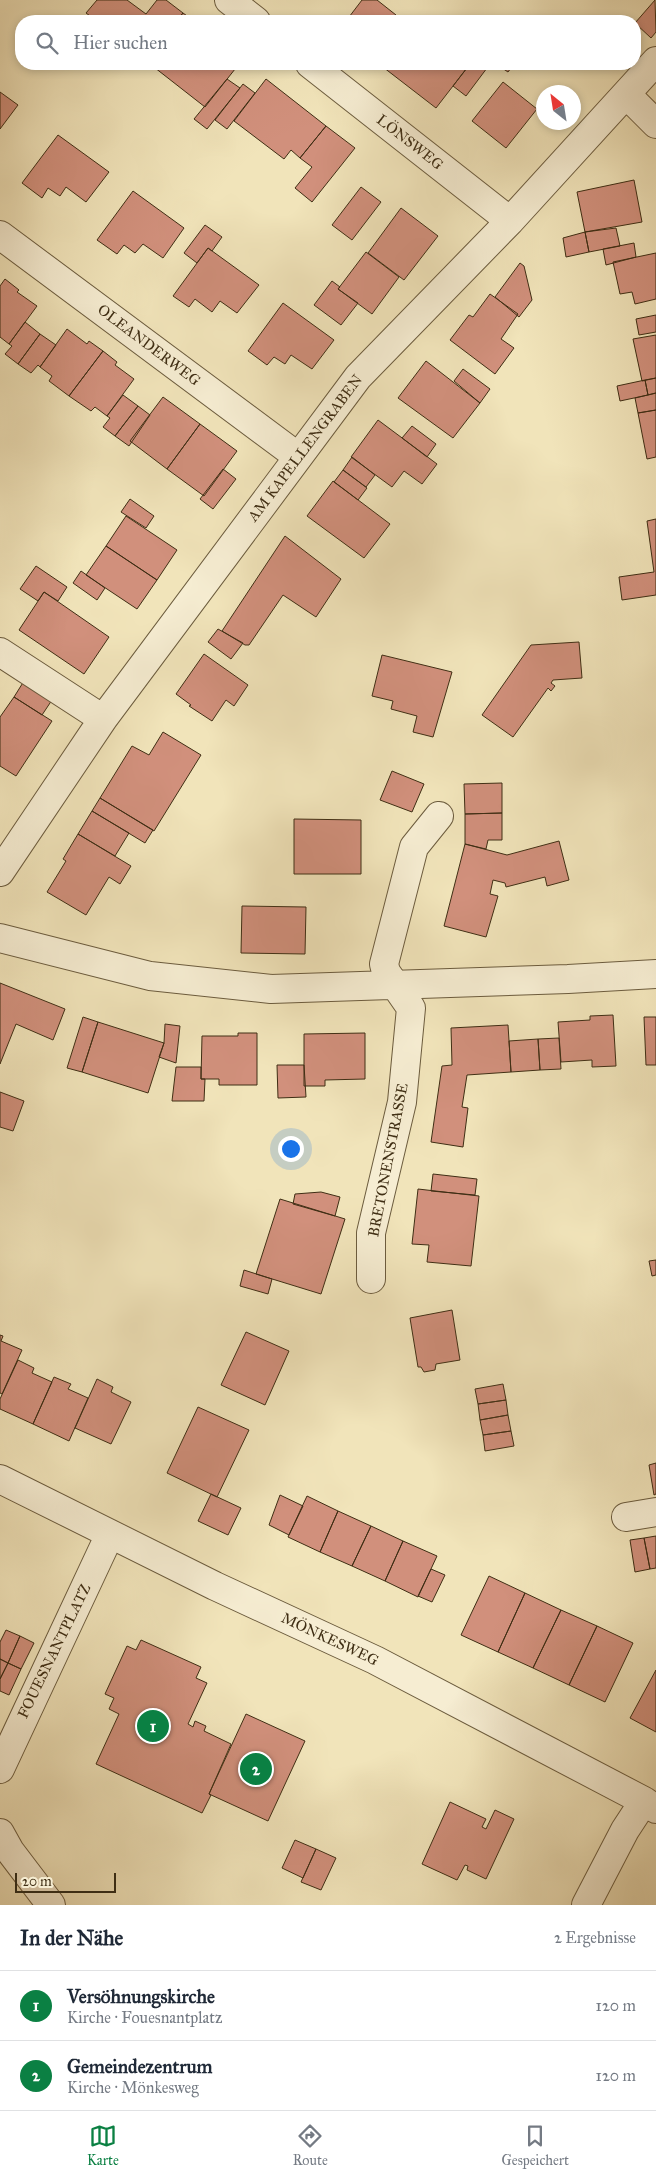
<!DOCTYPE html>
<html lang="de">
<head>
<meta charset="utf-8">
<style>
	body { margin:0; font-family:"IM FELL Great Primer",serif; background:#f2f2f3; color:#1f2937 }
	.compass { position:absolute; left:536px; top:85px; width:45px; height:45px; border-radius:50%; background:#fff; box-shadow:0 2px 8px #0003; rotate:330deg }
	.scale { position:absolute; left:15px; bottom:12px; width:101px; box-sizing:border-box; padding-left:5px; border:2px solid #3f2e14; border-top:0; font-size:14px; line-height:18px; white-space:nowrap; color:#3f2e14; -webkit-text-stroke:4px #f6edd2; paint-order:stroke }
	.you { position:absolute; left:290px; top:1148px; width:18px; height:18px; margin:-12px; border:4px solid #fff; border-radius:50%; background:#1a73e8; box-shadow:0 0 0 8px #1a73e833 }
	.badge { display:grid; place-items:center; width:32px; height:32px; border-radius:50%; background:#0b8043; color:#fff; font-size:16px; font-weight:700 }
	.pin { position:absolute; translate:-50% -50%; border:2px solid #fff; box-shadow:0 1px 5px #0006 }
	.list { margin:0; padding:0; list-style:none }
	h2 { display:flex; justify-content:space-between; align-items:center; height:65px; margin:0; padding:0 20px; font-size:21px }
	h2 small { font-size:16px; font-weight:400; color:#747a83 }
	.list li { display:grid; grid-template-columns:32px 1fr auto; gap:15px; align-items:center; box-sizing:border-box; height:70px; padding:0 20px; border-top:1px solid #e0e1e3 }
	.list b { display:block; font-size:19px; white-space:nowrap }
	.list p { margin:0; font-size:16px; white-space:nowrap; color:#747a83 }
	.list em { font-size:16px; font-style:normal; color:#747a83 }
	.icon { flex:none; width:28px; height:28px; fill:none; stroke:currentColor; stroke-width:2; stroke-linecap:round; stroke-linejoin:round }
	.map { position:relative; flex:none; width:656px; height:1905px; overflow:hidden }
	.search { position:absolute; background:#fff; box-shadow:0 2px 8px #0003; left:15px; right:15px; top:15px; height:55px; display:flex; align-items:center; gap:12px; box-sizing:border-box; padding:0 18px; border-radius:20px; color:#747a83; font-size:19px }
	.sheet { height:205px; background:#fff }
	nav { display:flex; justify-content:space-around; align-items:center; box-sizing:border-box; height:70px; border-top:1px solid #e0e1e3; background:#fff; font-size:14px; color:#747a83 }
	nav a { display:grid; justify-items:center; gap:2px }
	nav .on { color:#0b8043 }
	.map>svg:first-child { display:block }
</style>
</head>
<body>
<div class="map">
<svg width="656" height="1905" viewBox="0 0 656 1905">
	<rect width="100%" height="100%" fill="#f1e4ba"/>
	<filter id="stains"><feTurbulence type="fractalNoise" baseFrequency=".004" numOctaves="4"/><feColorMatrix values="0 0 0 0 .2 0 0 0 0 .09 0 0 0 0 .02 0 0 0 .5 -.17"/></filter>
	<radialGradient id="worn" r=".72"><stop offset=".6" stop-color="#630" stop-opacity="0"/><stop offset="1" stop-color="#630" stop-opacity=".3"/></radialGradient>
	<path fill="#d1907c" stroke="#3f2e14" d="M97,0H127L146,14L157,0H166L183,13L176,21H97L86,13Z
		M362,0H377L396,15L392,21H346Z
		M655,0L656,32L651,38L635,23Z
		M183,13L194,21H176Z
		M150,64H239L205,107Z
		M379,64H470L436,108Z
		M470,64H490L466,96L453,86Z
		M496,64H514L508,72Z
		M227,79L240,88L207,129L194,119Z
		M266,79L326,126L300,158L291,150L284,159L234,121Z
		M503,82L537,109L506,148L472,121Z
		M243,84L255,93L227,129L215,120Z
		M0,92L18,105L0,129Z
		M326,126L355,148L312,202L295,188L312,167L300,158Z
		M58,135L109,172L86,202L66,187L60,196L48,188L42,198L22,183Z
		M634,180L642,222L585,232L577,192Z
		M361,187L381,202L352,240L332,225Z
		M133,191L184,228L163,258L143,244L135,253L124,245L117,254L97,240Z
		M401,208L438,236L404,280L368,253Z
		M205,225L222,237L212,251L208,248L197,263L184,253Z
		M616,228L620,246L589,252L585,232Z
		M585,232L589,252L566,257L563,238Z
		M634,243L636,257L606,265L603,249Z
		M208,248L259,285L237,313L220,301L212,312L195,299L189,307L173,296Z
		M366,252L399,277L372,314L338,289Z
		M656,253V299L635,304L632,292L620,294L613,262Z
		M520,263L524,266L532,300L519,317L495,297Z
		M5,279L19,290L17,292L37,306L9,344L0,337V286Z
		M332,281L340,287L338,289L358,303L341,325L314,305Z
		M490,294L518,314L501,339L514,348L495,374L450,340L469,315L473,317Z
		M283,303L334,340L312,369L291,355L285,364L274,357L267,365L248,351Z
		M656,315V332L639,335L636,319Z
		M25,322L40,334L18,364L5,354L12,346L9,344Z
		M67,329L87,344L89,341L103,351L69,396L49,381L52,376L40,367Z
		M40,334L56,345L40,367L38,365L31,373L18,364Z
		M656,335V378L642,381L633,339Z
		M103,351L117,362L115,365L134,379L107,416L95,407L91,411L69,396Z
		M426,361L480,403L453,438L398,398Z
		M463,369L490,389L480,403L454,381Z
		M656,378V393L648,395L645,380Z
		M645,380L648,395L620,401L617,386Z
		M656,393V410L638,413L635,398Z
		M123,395L138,406L115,436L103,427L110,418L107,416Z
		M163,397L200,424L167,469L130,441Z
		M138,406L150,415L129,446L115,436Z
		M656,410V457L647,459L638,413Z
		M378,420L437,464L422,484L404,471L392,487L351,457Z
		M200,424L237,451L204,496L167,469Z
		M412,426L436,444L427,457L402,438Z
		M352,457L375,475L366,487L343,470Z
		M223,469L236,479L213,509L200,499Z
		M343,470L367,488L358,500L334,482Z
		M333,481L390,524L364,558L307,516Z
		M130,499L154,516L146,528L121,512Z
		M126,516L177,550L157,580L106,546Z
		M656,519V595L622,600L619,577L654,572L647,521Z
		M285,536L341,579L316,617L283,595L249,645H245L222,631Z
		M106,546L157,580L137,609L86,575Z
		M36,566L67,587L58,601L44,592L38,601L20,589Z
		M81,571L105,588L97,600L73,583Z
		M44,592L109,637L84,674L19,630Z
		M218,629L243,643L231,659L208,642Z
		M579,642L582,678L553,680L551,683L555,686L551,691L548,688L513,737L482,715L531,645Z
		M204,654L248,685L234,706L226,700L212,721L189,706L191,705L176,694Z
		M382,655L452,672L433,737L413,732L417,716L391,709L393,701L372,696Z
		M24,681L52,700L42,715L14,697Z
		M14,697L52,721L16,776L0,766V717Z
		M163,732L201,755L154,831L100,798L132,746L149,755Z
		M392,771L424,784L412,812L380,800Z
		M502,783V813L465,814L464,784Z
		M100,798L153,830L145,843L92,811Z
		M92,811L129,833L115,856L78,834Z
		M502,813V840H488L486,849L465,844V814Z
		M294,819L361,820V874H294Z
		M78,834L131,866L120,884L109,877L86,915L47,892L66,861L63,859Z
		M559,841L569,880L547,886L545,877L506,887L505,883L493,880L490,894L498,896L486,937L444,926L465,844L507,855Z
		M242,906L306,907L305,954L241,953Z
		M0,983L65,1009L53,1040L16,1024L0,1064Z
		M613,1015L616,1066L592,1067V1060L561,1062L558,1022L590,1020V1016Z
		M83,1017L98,1022L82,1072L67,1068Z
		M644,1017H656V1065H646Z
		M98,1022L164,1043L148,1093L82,1072Z
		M165,1024L180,1026L176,1063L159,1057L164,1043Z
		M508,1025L511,1072L467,1075L462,1107L468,1108L463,1147L431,1142L442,1066L452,1065L451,1028Z
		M238,1033H257V1085H219V1079H201L202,1036H238Z
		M365,1033V1079L325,1080V1086H304V1034Z
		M559,1038L561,1069L540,1070L538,1039Z
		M538,1039L540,1070L511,1072L509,1041Z
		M277,1065H304L306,1097L278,1098Z
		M176,1067H201V1079H205L204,1101H172Z
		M0,1092L24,1101L13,1131L0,1127Z
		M433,1174L477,1179L475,1195L431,1191Z
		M418,1189L479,1196L471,1266L427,1262L429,1245L412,1244Z
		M321,1192L340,1197L335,1216L293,1204L295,1194Z
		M280,1199L345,1219L321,1294L256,1274Z
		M656,1260V1275L652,1276L649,1261Z
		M244,1270L272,1279L268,1294L240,1286Z
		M452,1310L460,1360L436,1364L435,1370L424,1372L421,1367H418L410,1318Z
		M246,1332L289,1351L265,1405L221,1385Z
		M0,1335L3,1336L1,1341L22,1350L2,1394L0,1393Z
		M18,1360L34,1368L32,1373L52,1382L33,1424L0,1409V1399Z
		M54,1377L71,1384L68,1389L88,1398L69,1441L33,1424Z
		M97,1379L113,1387L111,1392L131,1402L111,1444L75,1428Z
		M503,1384L506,1400L478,1404L475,1389Z
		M506,1400L508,1415L480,1420L478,1404Z
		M198,1407L249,1430L217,1497L167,1473Z
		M508,1415L511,1431L483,1435L480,1420Z
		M511,1431L514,1446L485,1451L483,1435Z
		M656,1463V1494L654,1495L649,1465Z
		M211,1494L241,1508L228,1535L198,1521Z
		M280,1495L303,1506L289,1535L269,1525Z
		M307,1496L338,1511L320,1552L288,1537Z
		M338,1511L371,1526L352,1566L320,1552Z
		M371,1526L403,1541L385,1581L352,1566Z
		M656,1536V1568L650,1569L644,1538Z
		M644,1538L650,1569L635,1572L630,1540Z
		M403,1541L437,1556L418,1597L385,1581Z
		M431,1569L445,1575L432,1602L418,1596Z
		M489,1576L525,1593L498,1652L461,1635Z
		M525,1593L561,1610L533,1668L498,1652Z
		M561,1610L597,1626L569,1685L533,1668Z
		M597,1626L633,1643L605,1702L569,1685Z
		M6,1630L20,1636L8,1663L0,1659V1642Z
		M20,1636L34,1643L21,1669L8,1663Z
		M141,1640L201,1667L196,1678L207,1683L188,1724L193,1727L195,1721L206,1726L204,1731L231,1744L209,1794L211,1795L202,1813L96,1764L119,1714L109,1709L114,1698L105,1694L127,1646L136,1650Z
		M0,1659L8,1663L0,1679Z
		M8,1663L21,1669L9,1695L0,1691V1679Z
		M656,1670V1732L630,1718Z
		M246,1714L305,1741L268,1821L209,1794Z
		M450,1802L486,1819L482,1827L486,1829L495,1810L514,1819L486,1879L467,1870L468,1866L465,1865L457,1880L422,1864Z
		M295,1840L316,1849L303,1878L282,1868Z
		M316,1849L336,1858L321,1890L301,1882Z"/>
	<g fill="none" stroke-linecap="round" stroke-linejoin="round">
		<g stroke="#6c5c3e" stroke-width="30">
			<path id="minor" d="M229,0L256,21
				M310,64L510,221
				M627,95L656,124
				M0,235L297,456
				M0,652L103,719
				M0,872L103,719L358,377L510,221L656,61
				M0,938L150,976L271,989L568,979L656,974
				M371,1279V1233L402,1102L411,1008L386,972L384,964L414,847L439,816
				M0,1479L215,1586L375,1660L644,1801L656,1809
				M626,1517L656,1512
				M0,1769L110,1534
				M0,1833L10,1851L51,1905
				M586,1905L625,1830L644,1801"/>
		</g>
		<use href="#minor" stroke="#f6edd2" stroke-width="28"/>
	</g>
	<g text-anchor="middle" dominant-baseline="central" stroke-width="4" stroke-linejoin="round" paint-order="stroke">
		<g font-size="15" fill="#3f2e14" stroke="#f6edd2">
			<text transform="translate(410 142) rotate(38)">LÖNSWEG</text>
			<text transform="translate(149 345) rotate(37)">OLEANDERWEG</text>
			<text transform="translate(305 448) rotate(-53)">AM KAPELLENGRABEN</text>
			<text transform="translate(388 1160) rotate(-79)">BRETONENSTRASSE</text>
			<text transform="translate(330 1639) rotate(25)">MÖNKESWEG</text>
			<text transform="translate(54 1651) rotate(-64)">FOUESNANTPLATZ</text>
		</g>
	</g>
	<rect width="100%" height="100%" filter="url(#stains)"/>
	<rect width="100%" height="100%" fill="url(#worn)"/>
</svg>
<svg class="compass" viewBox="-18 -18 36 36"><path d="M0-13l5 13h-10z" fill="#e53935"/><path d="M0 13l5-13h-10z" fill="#747a83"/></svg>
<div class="scale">20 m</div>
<div class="you"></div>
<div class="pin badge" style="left:153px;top:1726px">1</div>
<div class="pin badge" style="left:256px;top:1769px">2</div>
<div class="search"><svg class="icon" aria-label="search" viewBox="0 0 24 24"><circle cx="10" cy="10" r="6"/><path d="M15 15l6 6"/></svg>Hier suchen</div>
</div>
<section class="sheet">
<h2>In der Nähe<small>2 Ergebnisse</small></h2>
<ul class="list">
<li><span class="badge">1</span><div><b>Versöhnungskirche</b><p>Kirche · Fouesnantplatz</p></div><em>120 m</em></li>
<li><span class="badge">2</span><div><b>Gemeindezentrum</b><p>Kirche · Mönkesweg</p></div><em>120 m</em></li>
</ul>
</section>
<nav>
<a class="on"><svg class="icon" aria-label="map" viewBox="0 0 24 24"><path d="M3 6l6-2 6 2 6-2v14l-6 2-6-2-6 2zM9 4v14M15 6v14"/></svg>Karte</a>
<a><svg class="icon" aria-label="directions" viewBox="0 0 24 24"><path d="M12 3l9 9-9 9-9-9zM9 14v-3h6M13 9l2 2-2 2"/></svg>Route</a>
<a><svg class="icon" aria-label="saved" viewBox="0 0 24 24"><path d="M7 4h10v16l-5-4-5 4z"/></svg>Gespeichert</a>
</nav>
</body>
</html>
